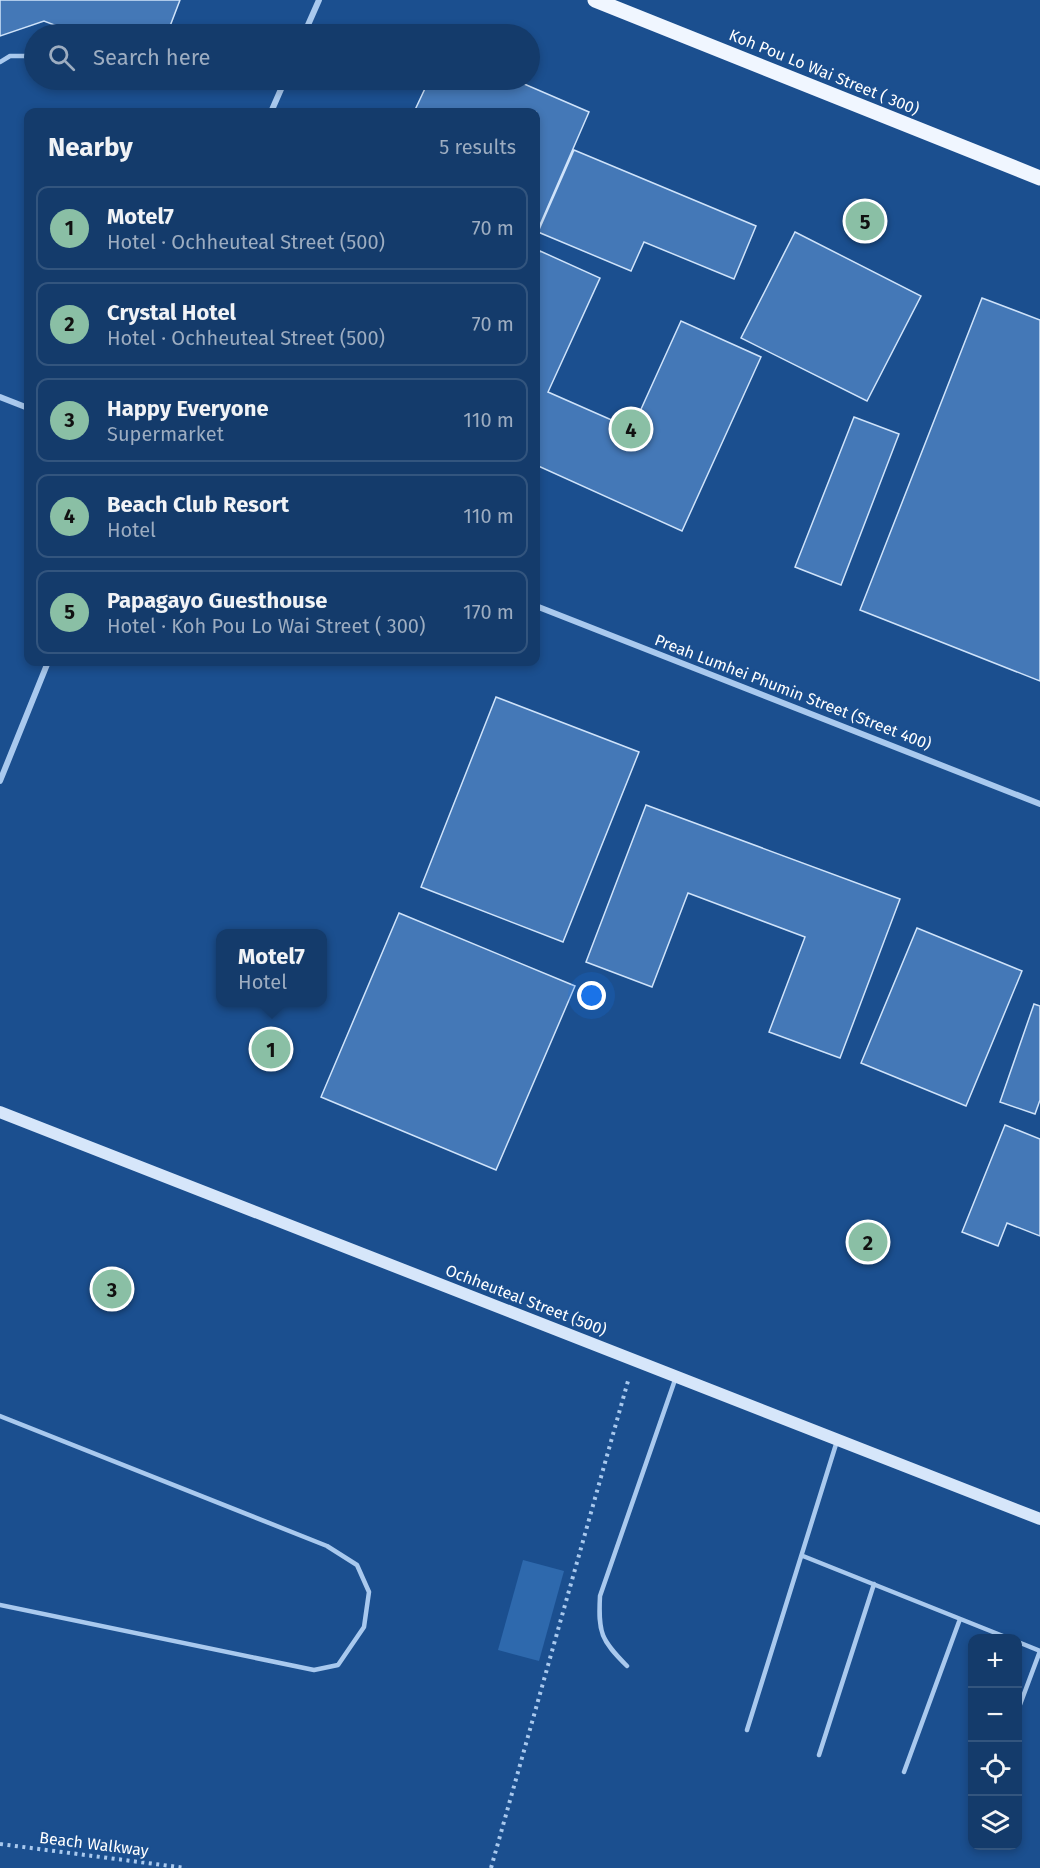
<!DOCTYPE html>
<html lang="en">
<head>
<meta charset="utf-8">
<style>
	body { margin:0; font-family:"Fira Sans",sans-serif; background:#214673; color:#f1f3f6 }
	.controls { position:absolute; right:18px; bottom:18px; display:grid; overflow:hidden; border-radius:12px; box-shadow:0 3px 9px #0003 }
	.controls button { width:54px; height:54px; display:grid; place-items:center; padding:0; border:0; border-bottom:2px solid #33557e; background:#143b6b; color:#f1f3f6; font:30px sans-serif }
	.you { position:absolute; left:592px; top:996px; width:21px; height:21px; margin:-15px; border:4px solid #fff; border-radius:50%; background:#1a73e8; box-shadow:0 0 0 9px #1a73e833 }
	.badge { display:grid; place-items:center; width:39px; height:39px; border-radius:50%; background:#8abfa5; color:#111; font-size:20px; font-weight:700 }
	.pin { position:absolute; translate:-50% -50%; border:3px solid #fff; box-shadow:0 2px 6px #0006 }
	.popup { position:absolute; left:216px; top:929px; width:111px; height:78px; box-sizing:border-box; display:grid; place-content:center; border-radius:12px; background:#143b6b; filter:drop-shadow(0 2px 4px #0005); font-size:20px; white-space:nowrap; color:#9dadc1 }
	.popup b { font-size:22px; color:#f1f3f6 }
	.popup::after { content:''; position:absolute; left:50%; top:100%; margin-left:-12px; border:12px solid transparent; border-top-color:#143b6b }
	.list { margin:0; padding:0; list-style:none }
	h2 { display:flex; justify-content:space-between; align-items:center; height:78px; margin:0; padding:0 24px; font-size:26px }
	h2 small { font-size:20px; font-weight:400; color:#9dadc1 }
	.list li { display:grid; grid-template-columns:39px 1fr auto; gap:18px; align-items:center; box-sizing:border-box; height:84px; margin:0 12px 12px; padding:0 12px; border:2px solid #33557e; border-radius:12px }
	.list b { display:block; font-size:22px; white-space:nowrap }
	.list p { margin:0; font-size:20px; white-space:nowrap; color:#9dadc1 }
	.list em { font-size:20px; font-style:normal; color:#9dadc1 }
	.icon { flex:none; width:33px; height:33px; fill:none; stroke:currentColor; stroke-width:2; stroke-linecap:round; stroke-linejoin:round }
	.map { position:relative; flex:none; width:1040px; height:1868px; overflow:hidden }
	.search { position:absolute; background:#143b6b; box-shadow:0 3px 9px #0003; left:24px; top:24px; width:516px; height:66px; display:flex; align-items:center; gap:15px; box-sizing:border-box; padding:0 21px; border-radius:33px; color:#9dadc1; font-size:22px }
	.panel { position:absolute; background:#143b6b; box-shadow:0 3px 9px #0003; left:24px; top:108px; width:516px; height:558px; border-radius:12px }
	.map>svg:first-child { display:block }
</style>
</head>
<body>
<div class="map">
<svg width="1040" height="1868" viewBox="0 0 1040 1868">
	<rect width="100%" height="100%" fill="#1b4f8f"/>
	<path fill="#2e69ad" d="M523,1560L564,1571L539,1661L498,1650Z"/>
	<path fill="#4478b7" stroke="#cfe3fa" stroke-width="1.5" d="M0,0H180L167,34H78L44,21L0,36Z
		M429,80H515L589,112L536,234V112H414Z
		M574,150L756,226L734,279L644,242L631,271L538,232Z
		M795,232L921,296L867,401L741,338Z
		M540,251L600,278L548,392L632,429L681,321L761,357L682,531L536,465V261Z
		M982,298L1040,320V681L860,610Z
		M854,417L899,434L841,585L795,567Z
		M496,697L639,752L563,942L421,887Z
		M646,805L900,899L840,1058L769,1032L805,937L688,893L652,987L586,962Z
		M399,913L575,986L496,1170L321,1097Z
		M917,928L1022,971L966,1106L861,1063Z
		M1034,1004L1040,1006V1100L1035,1114L1000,1102Z
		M1005,1125L1040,1139V1236L1007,1223L998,1246L962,1232Z"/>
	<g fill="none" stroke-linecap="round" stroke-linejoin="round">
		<path stroke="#a9c9ee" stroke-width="4" stroke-dasharray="3 4.5" stroke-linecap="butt" d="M0,1844L186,1868
			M491,1868L628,1381"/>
		<path stroke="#a9c9ee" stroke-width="4.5" d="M0,62L10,56H34
			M0,1416L327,1546L357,1565L369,1592L364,1627L338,1665L314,1670L0,1605
			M803,1556L1008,1638
			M1018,1642L1040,1651
			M627,1666C601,1640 598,1633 600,1596L676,1377
			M1018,1710L1040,1651
			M747,1730L837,1441
			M819,1755L874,1584
			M904,1772L960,1619"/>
		<path stroke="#a9c9ee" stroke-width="6" d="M304,34L319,0
			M271,112L285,80
			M0,397L28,408
			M536,606L1040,804
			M0,781L48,662"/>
		<path stroke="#d6e6fa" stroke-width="12" d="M0,1112L1040,1519"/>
		<path stroke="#f0f6ff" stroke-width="15" d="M595,0L1040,178"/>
	</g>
	<g text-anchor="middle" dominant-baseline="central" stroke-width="4.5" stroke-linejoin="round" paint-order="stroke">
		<g font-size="16" fill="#fff" stroke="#1b4f8f">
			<text transform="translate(824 72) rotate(22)">Koh Pou Lo Wai Street ( 300)</text>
			<text transform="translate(793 692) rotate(21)">Preah Lumhei Phumin Street (Street 400)</text>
			<text transform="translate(526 1300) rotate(21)">Ochheuteal Street (500)</text>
			<text transform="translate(94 1844) rotate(7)">Beach Walkway</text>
		</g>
	</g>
</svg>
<div class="controls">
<button>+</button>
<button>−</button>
<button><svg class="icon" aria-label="locate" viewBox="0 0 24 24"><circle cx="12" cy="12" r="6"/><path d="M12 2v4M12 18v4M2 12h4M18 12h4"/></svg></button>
<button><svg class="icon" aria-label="layers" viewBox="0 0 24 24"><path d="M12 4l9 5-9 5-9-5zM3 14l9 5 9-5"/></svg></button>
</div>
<div class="you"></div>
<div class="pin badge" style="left:271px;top:1049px">1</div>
<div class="popup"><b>Motel7</b>Hotel</div>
<div class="pin badge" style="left:868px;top:1242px">2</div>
<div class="pin badge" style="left:112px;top:1289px">3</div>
<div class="pin badge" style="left:631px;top:429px">4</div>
<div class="pin badge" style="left:865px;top:221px">5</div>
<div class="search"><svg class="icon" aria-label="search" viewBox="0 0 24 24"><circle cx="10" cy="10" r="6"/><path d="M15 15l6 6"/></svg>Search here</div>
<section class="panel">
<h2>Nearby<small>5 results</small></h2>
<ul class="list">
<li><span class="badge">1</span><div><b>Motel7</b><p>Hotel · Ochheuteal Street (500)</p></div><em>70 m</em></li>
<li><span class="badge">2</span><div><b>Crystal Hotel</b><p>Hotel · Ochheuteal Street (500)</p></div><em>70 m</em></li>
<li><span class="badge">3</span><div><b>Happy Everyone</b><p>Supermarket</p></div><em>110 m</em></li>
<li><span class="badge">4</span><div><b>Beach Club Resort</b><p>Hotel</p></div><em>110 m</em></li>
<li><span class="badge">5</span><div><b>Papagayo Guesthouse</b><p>Hotel · Koh Pou Lo Wai Street ( 300)</p></div><em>170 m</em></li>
</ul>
</section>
</div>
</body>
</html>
